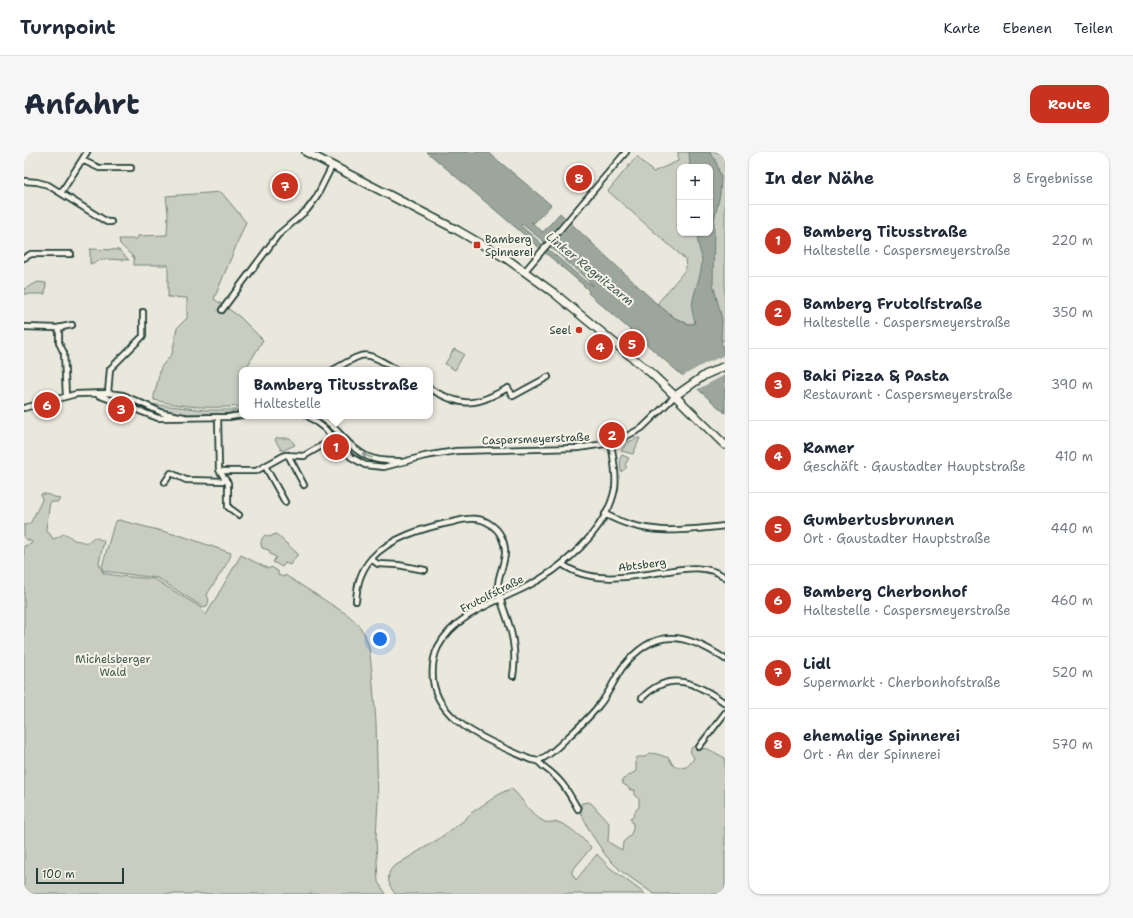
<!DOCTYPE html>
<html lang="de">
<head>
<meta charset="utf-8">
<style>
	body { margin:0; font-family:"Shantell Sans",sans-serif; background:#f6f6f7; color:#1f2937 }
	.controls { position:absolute; right:12px; top:12px; display:grid; overflow:hidden; border-radius:8px; box-shadow:0 1px 3px #0004 }
	.controls button { width:36px; height:36px; display:grid; place-items:center; padding:0; border:0; border-bottom:1px solid #e0e1e3; background:#fff; color:#1f2937; font:20px sans-serif }
	.scale { position:absolute; left:12px; bottom:10px; width:88px; box-sizing:border-box; padding-left:4px; border:2px solid #1f3d34; border-top:0; font-size:11px; line-height:14px; white-space:nowrap; color:#1f3d34; -webkit-text-stroke:3px #f7f3e8; paint-order:stroke }
	.you { position:absolute; left:356px; top:487px; width:14px; height:14px; margin:-10px; border:3px solid #fff; border-radius:50%; background:#1a73e8; box-shadow:0 0 0 6px #1a73e833 }
	.badge { display:grid; place-items:center; width:26px; height:26px; border-radius:50%; background:#c8321e; color:#fff; font-size:13px; font-weight:700 }
	.pin { position:absolute; translate:-50% -50%; border:2px solid #fff; box-shadow:0 1px 4px #0006 }
	.popup { position:absolute; left:215px; top:215px; width:194px; height:52px; box-sizing:border-box; display:grid; place-content:center; border-radius:8px; background:#fff; filter:drop-shadow(0 1px 3px #0005); font-size:13px; white-space:nowrap; color:#747a83 }
	.popup b { font-size:15px; color:#1f2937 }
	.popup::after { content:''; position:absolute; left:50%; top:100%; margin-left:-8px; border:8px solid transparent; border-top-color:#fff }
	.list { margin:0; padding:0; list-style:none }
	h2 { display:flex; justify-content:space-between; align-items:center; height:52px; margin:0; padding:0 16px; font-size:17px }
	h2 small { font-size:13px; font-weight:400; color:#747a83 }
	.list li { display:grid; grid-template-columns:26px 1fr auto; gap:12px; align-items:center; box-sizing:border-box; height:72px; padding:0 16px; border-top:1px solid #e0e1e3 }
	.list b { display:block; font-size:15px; white-space:nowrap }
	.list p { margin:0; font-size:13px; white-space:nowrap; color:#747a83 }
	.list em { font-size:13px; font-style:normal; color:#747a83 }
	.map { position:relative; flex:none; width:701px; height:742px; overflow:hidden; border-radius:12px }
	header { display:flex; align-items:center; gap:24px; box-sizing:border-box; height:56px; padding:0 20px; background:#fff; border-bottom:1px solid #e0e1e3 }
	header strong { font-size:19px }
	nav { display:flex; gap:22px; margin-inline-start:auto; font-size:14px }
	.intro { display:flex; align-items:center; justify-content:space-between; box-sizing:border-box; height:96px; padding:0 24px }
	h1 { margin:0; font-size:28px }
	.button { padding:10px 18px; border-radius:12px; background:#c8321e; color:#fff; font-size:14px; font-weight:700 }
	main { display:flex; gap:24px; padding:0 24px }
	aside { flex:1; background:#fff; border-radius:12px; box-shadow:0 1px 3px #0004 }
	.map>svg:first-child { display:block }
</style>
</head>
<body>
<header>
<strong>Turnpoint</strong>
<nav><a>Karte</a><a>Ebenen</a><a>Teilen</a></nav>
</header>
<div class="intro"><h1>Anfahrt</h1><a class="button">Route</a></div>
<main>
<div class="map">
<svg width="701" height="742" viewBox="0 0 701 742">
	<rect width="100%" height="100%" fill="#eae8dd"/>
	<filter id="ink" filterUnits="userSpaceOnUse"><feTurbulence type="fractalNoise" baseFrequency=".025" numOctaves="2"/><feDisplacementMap in="SourceGraphic" scale="8" xChannelSelector="R" yChannelSelector="G"/><feConvolveMatrix kernelMatrix="1 2 1 2 8 2 1 2 1" color-interpolation-filters="sRGB"/></filter>
	<g filter="url(#ink)">
		<path fill="#c8ccc1" stroke="#74847a" fill-rule="evenodd" d="M654,0H701V190L697,187L670,172H664L651,166L633,152L662,117L661,107L584,39L613,4L629,20L654,9ZM656,15H686V81H656Z
			M197,40L222,70L190,147L216,165L239,188L221,218H218V223L215,229L218,231V254C188,257 159,255 130,248V244L137,215L148,202L153,176L163,166V146L144,145V113H110V106L96,92L95,87H113L114,84L143,83L144,61L142,44Z
			M66,97L95,98L105,108L80,107L66,112Z
			M14,130L22,131L21,142H0V137Z
			M430,197L440,202L431,218L421,212Z
			M86,243L97,244L107,248L105,253L86,245Z
			M111,250L138,263V264L127,262L109,254Z
			M127,252L182,258H218V259L197,262H161L143,260L126,253Z
			M252,286H266L271,293L258,299L251,288Z
			M614,286H616L609,302L597,299L602,291Z
			M598,303L605,306L601,313L603,315L597,320L596,306Z
			M17,342H22L36,347L34,350H26L22,377V379L26,382L29,387C40,384 38,377 50,388C61,389 61,394 70,385L80,389L75,411L79,421L96,424L130,427L176,455L182,463L217,403L245,417L247,415L254,419V423L260,425L261,423L324,463L334,472L341,483L345,495L348,520L352,570L354,648L352,686L354,730L362,742H0V394L7,392L8,390L0,386V373L4,372L7,370L18,348Z
			M95,368L161,385L207,401C208,407 188,433 183,443L185,448L183,454L179,455L133,426L79,419L78,415L90,372L92,369Z
			M252,382L274,402L266,413L261,411L258,415L249,410L252,405L246,402L245,398L238,396C236,390 237,387 241,383L245,385Z
			M668,595L684,597L701,606V742H630L597,719L582,704L566,680L555,657L558,651L565,650L568,652L585,671L584,690L598,698L599,690L606,684L609,677V672L606,666L609,664L612,658L615,655V647L610,643L611,638H606L604,635L599,632L598,628L612,619V606L614,605H621L625,601L633,602L645,606L649,613C661,617 663,617 670,606L666,599Z
			M486,637H488C499,647 506,662 519,669C523,672 529,669 534,670C546,674 558,686 567,695L566,697L548,719V721L552,728L573,702L585,715L621,742H371C365,734 361,723 369,715L413,688L438,670L447,661L477,641Z"/>
		<path fill="#9ca69c" stroke="#6a7c72" fill-rule="evenodd" d="M403,0H464L527,53L510,71L507,70L519,80L536,61L633,152L651,166L664,172H670C672,167 668,163 668,157C668,141 678,125 678,108C677,99 672,91 674,81H686V15H666L665,0H685L691,7L697,25L696,42L690,69L689,132L698,167L697,187L701,206V261L564,141L565,139L558,132ZM498,72L530,98L570,134L561,129L497,74Z"/>
		<path fill="#eae8dd" d="M540,66L547,72L521,101L515,96Z
			M701,203V223L672,238L657,225L680,212Z"/>
		<g fill="none" stroke-linecap="round" stroke-linejoin="round">
			<g stroke="#1f3d34" stroke-width="8">
				<path id="street" d="M58,8L75,16H107
					M0,29L13,30L24,33L83,70H87
					M37,41L63,0
					M0,106L7,102H47
					M501,119L602,0
					M198,158L254,83L283,58L292,46L308,14
					M0,175L33,176L48,173
					M35,176V191L40,201L42,244
					M309,218C343,199 339,198 373,218
					M406,237C441,256 450,254 484,236L489,244L524,225
					M84,241L86,217L119,184V160
					M74,243L134,266L205,265L218,263
					M0,256L52,242L84,241L99,243L139,261L160,265
					M284,264L300,276L327,305L341,313L360,315L401,304L432,299L554,296L587,291L599,286L618,276L651,244
					M294,264C304,269 311,276 318,284C336,304 348,310 375,309
					M194,265L195,318L204,331V355L215,363
					M264,303L280,333
					M241,314L261,350
					M196,319H232L261,303L280,304L299,293
					M141,330L147,321L162,328L202,329
					M581,362C620,384 658,379 701,374
					M347,407L354,412L374,413L401,418
					M538,412C568,434 610,424 644,419C663,416 684,413 701,425
					M332,449C333,433 336,420 347,407C365,386 402,375 429,370C436,368 445,366 453,367C463,368 473,376 477,384C489,407 470,421 475,441C477,450 481,460 484,469C490,487 492,506 489,524
					M618,546C646,517 673,531 701,551
					M675,595L701,561
					M513,609C524,605 534,595 542,587C554,576 566,565 576,552C585,541 590,528 598,516C630,474 662,481 701,507
					M554,657C543,638 538,628 520,615C518,614 516,610 513,609C511,608 507,608 505,607C470,591 414,572 409,528C408,517 409,505 414,495C431,463 469,451 500,436C537,418 583,379 591,336C593,321 589,305 587,291"/>
			</g>
			<g stroke="#1f3d34" stroke-width="10">
				<path id="secondary" d="M282,0L433,78L483,107L530,141L627,221L651,244L701,293
					M651,244L681,223L701,214"/>
			</g>
			<use href="#street" stroke="#f7f3e8" stroke-width="4.5"/>
			<use href="#secondary" stroke="#f7f3e8" stroke-width="7"/>
		</g>
		<defs><path id="oneway-solid" d="M-6-.8H1V-3.2L6.5 0L1 3.2V.8H-6Z"/></defs>
		<use fill="#8b988e" href="#oneway-solid" transform="translate(343 304) rotate(-157)"/>
	</g>
	<g fill="#c8321e" stroke="#f7f3e8" stroke-width="1.5">
		<rect x="449" y="89" width="8" height="8" rx="2"/>
		<circle cx="555" cy="178" r="4"/>
	</g>
	<g text-anchor="middle" dominant-baseline="central" stroke-width="4" stroke-linejoin="round" paint-order="stroke">
		<g font-size="11" fill="#1f3d34" stroke="#f7f3e8" text-anchor="start">
			<text x="461" y="87">Bamberg<tspan x="461" dy="13">Spinnerei</tspan></text>
			<text x="547" y="178" text-anchor="end">Seel</text>
		</g>
		<g font-size="11" fill="#1f3d34" stroke="#f7f3e8">
			<text transform="translate(512 287) rotate(-2)">Caspersmeyerstraße</text>
			<text transform="translate(618 413) rotate(-7)">Abtsberg</text>
			<text transform="translate(468 442) rotate(-27)">Frutolfstraße</text>
		</g>
		<g font-size="11" fill="#415a50" stroke="#f7f3e8">
			<text x="89" y="507">Michelsberger<tspan x="89" dy="13">Wald</tspan></text>
		</g>
		<g font-size="12" font-style="italic" fill="#445c53" stroke="#f7f3e8">
			<text transform="translate(566 117) rotate(39)">Linker Regnitzarm</text>
		</g>
	</g>
</svg>
<div class="controls">
<button>+</button>
<button>−</button>
</div>
<div class="scale">100 m</div>
<div class="you"></div>
<div class="pin badge" style="left:312px;top:295px">1</div>
<div class="popup"><b>Bamberg Titusstraße</b>Haltestelle</div>
<div class="pin badge" style="left:588px;top:283px">2</div>
<div class="pin badge" style="left:97px;top:257px">3</div>
<div class="pin badge" style="left:576px;top:195px">4</div>
<div class="pin badge" style="left:608px;top:192px">5</div>
<div class="pin badge" style="left:23px;top:253px">6</div>
<div class="pin badge" style="left:261px;top:34px">7</div>
<div class="pin badge" style="left:555px;top:26px">8</div>
</div>
<aside>
<h2>In der Nähe<small>8 Ergebnisse</small></h2>
<ul class="list">
<li><span class="badge">1</span><div><b>Bamberg Titusstraße</b><p>Haltestelle · Caspersmeyerstraße</p></div><em>220 m</em></li>
<li><span class="badge">2</span><div><b>Bamberg Frutolfstraße</b><p>Haltestelle · Caspersmeyerstraße</p></div><em>350 m</em></li>
<li><span class="badge">3</span><div><b>Baki Pizza &amp; Pasta</b><p>Restaurant · Caspersmeyerstraße</p></div><em>390 m</em></li>
<li><span class="badge">4</span><div><b>Ramer</b><p>Geschäft · Gaustadter Hauptstraße</p></div><em>410 m</em></li>
<li><span class="badge">5</span><div><b>Gumbertusbrunnen</b><p>Ort · Gaustadter Hauptstraße</p></div><em>440 m</em></li>
<li><span class="badge">6</span><div><b>Bamberg Cherbonhof</b><p>Haltestelle · Caspersmeyerstraße</p></div><em>460 m</em></li>
<li><span class="badge">7</span><div><b>Lidl</b><p>Supermarkt · Cherbonhofstraße</p></div><em>520 m</em></li>
<li><span class="badge">8</span><div><b>ehemalige Spinnerei</b><p>Ort · An der Spinnerei</p></div><em>570 m</em></li>
</ul>
</aside>
</main>
</body>
</html>
